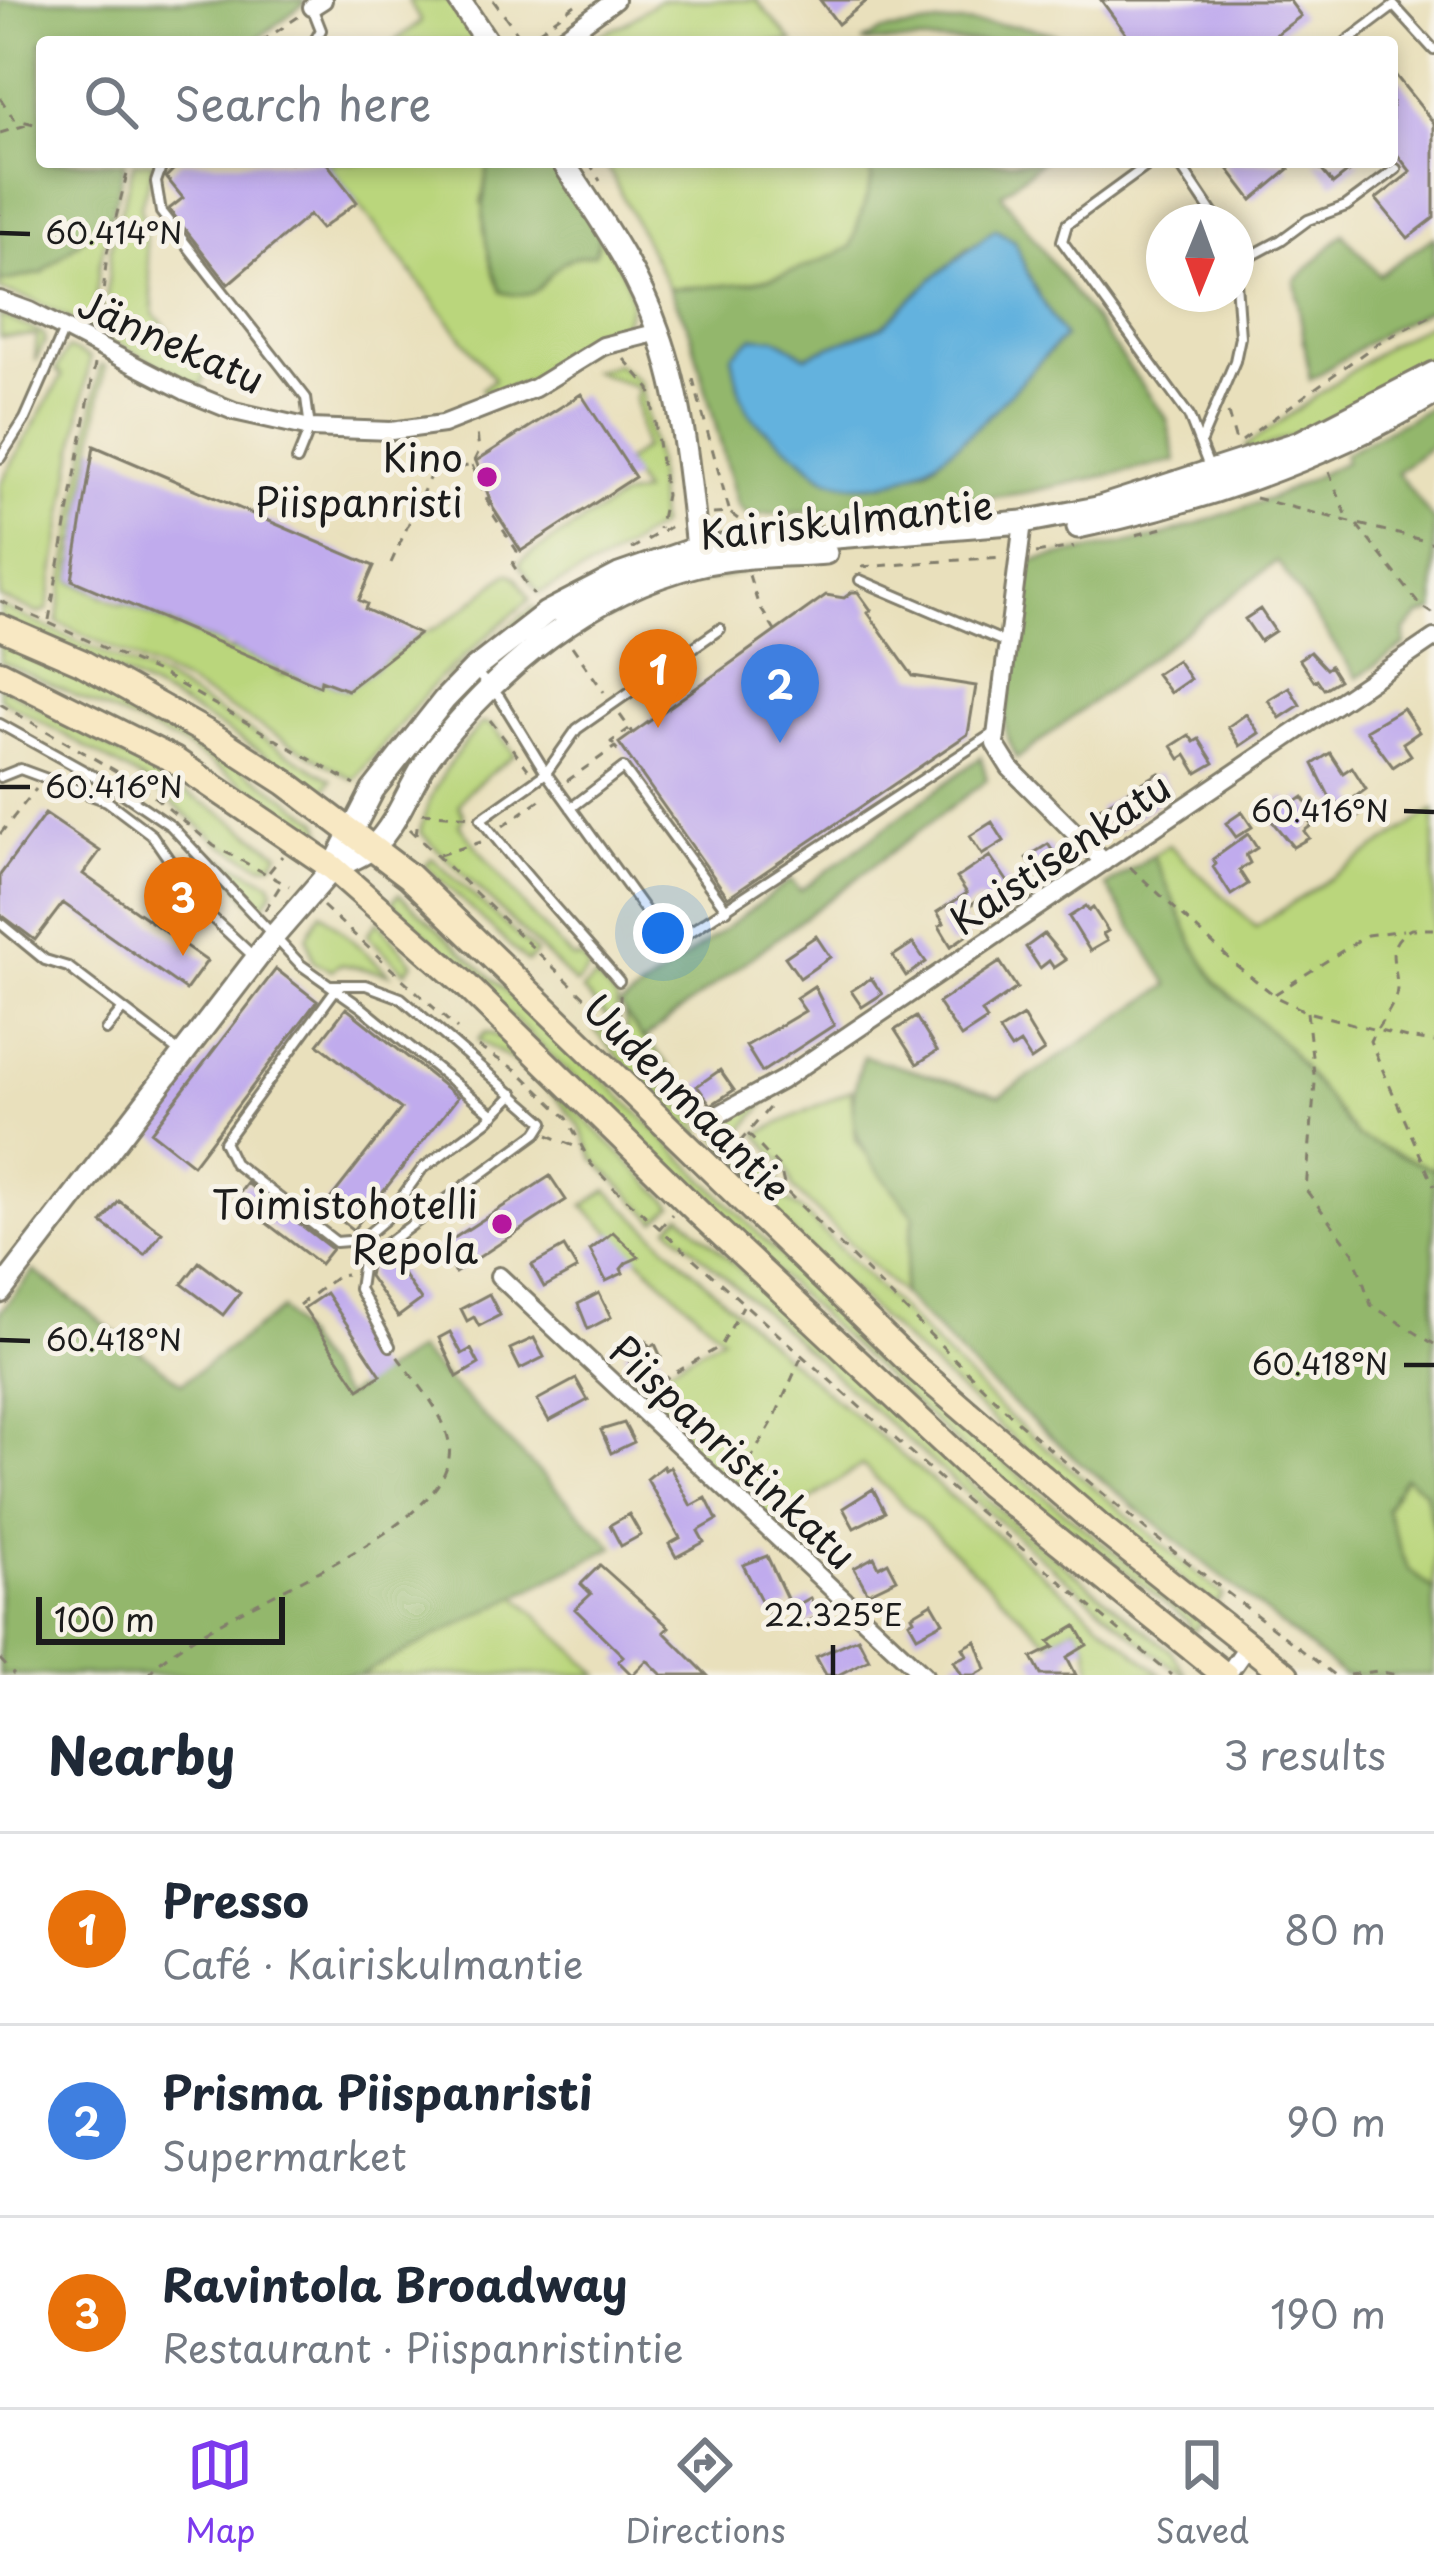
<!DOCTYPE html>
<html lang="en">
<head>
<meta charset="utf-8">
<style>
	body { margin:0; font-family:"Playpen Sans",sans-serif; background:#f6f6f7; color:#1f2937 }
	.compass { position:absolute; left:1146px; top:204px; width:108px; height:108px; border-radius:50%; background:#fff; box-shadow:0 6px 18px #0003; rotate:181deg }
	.scale { position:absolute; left:36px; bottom:30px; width:249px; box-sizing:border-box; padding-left:12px; border:6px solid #1c1c1c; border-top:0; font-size:33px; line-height:42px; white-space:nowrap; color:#1c1c1c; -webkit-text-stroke:9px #f7f3e8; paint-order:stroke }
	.you { position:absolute; left:663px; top:933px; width:42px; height:42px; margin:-30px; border:9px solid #fff; border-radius:50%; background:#1a73e8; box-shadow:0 0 0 18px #1a73e833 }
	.badge { display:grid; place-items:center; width:78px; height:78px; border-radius:50%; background:#7c3aed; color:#fff; font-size:39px; font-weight:700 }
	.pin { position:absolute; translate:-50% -99px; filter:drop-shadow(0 3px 6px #0008) }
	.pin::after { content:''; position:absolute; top:63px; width:42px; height:36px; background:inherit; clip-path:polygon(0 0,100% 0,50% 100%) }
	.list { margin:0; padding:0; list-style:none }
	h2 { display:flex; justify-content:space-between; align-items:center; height:156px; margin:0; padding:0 48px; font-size:51px }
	h2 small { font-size:39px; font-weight:400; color:#747a83 }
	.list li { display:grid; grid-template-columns:78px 1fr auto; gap:36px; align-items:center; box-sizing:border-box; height:192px; padding:0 48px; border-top:3px solid #e0e1e3 }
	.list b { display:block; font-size:45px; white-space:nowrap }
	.list p { margin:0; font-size:39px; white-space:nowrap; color:#747a83 }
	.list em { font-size:39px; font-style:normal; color:#747a83 }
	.icon { flex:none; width:66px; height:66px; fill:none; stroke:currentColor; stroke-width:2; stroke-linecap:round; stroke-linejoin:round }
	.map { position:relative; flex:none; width:1434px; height:1675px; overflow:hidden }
	.search { position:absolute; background:#fff; box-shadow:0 6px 18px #0003; left:36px; right:36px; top:36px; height:132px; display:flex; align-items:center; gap:30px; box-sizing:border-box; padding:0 42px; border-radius:12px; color:#747a83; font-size:45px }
	.sheet { height:732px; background:#fff }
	nav { display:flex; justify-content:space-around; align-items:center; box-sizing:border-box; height:168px; border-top:3px solid #e0e1e3; background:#fff; font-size:33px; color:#747a83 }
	nav a { display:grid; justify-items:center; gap:6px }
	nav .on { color:#7c3aed }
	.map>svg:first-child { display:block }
</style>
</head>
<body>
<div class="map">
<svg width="1434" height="1675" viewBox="0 0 1434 1675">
	<rect width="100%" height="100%" fill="#f7f3e8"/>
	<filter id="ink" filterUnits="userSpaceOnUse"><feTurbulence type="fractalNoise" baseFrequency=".00833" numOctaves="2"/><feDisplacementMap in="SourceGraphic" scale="24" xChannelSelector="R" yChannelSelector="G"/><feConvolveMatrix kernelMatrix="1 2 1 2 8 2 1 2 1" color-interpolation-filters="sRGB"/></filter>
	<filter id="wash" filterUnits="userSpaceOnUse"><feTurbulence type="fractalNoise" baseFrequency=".004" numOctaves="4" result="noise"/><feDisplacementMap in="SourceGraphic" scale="48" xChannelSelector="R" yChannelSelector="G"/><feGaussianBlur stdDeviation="2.7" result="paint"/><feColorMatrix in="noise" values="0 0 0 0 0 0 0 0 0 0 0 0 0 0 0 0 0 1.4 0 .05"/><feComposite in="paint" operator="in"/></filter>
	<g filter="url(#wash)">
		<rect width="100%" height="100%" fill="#e9e0bc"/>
		<path fill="#bad67c" stroke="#6b794c" stroke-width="3" d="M408,0H453L481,42H393L421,22Z
			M659,0H756L793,42H583L624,24Z
			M154,162L141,205L154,314L206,370L201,387L103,336L111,247L134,163Z
			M326,162H489L481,203L567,260L600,233C610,252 631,279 631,302C630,311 626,321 619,327C600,345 507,399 485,393L482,389L494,379Z
			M605,162H865L872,179L851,247C780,282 747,286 669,288Z
			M112,214L99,267L93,330L30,299L0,290V282L42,273Z
			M0,315L44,334L45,342L35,361L37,335L0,337Z
			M1434,321V364L1365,404L1251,453L1246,446L1386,347Z
			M68,348L90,358L48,609L40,614L0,598V484L62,376L56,370Z
			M617,364L640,382L656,464L659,526L611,558L539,593L519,564L523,559L622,497L642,493L625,462L644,448L635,398L638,388L593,371Z
			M100,365L105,366L78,541L75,542L72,581L121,605L124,603L170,623L176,629L178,626L224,645L223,649L230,652L232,649L279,668L277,672L284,675L287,672L319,686L321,680L347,690L419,634C444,630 486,590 508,573L516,577L530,599L438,679L354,780L180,680L57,622Z
			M746,563L744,572L666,591L570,637L566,631L664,582Z
			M0,606L165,680L332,780L324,792L318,790C213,717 118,668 0,618Z
			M533,607L538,610L366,790L363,787L452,673Z
			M0,638C114,686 218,749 319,821L326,838L185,746L0,661Z
			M0,685L218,811L279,853L272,864L261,865L222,845L148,783L0,698Z
			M482,723L493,726L515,754L469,790L459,805L464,817L459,825L529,912L572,958H582L590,969L576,984L420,832C428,792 454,753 482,723Z
			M1434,810V1170L1356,1136L1287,1047L1217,983L1195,947L1153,855L1169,845L1256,927Z
			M207,850L271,883L273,891L261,909L249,900Z
			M432,858L536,953L527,962L425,865Z
			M399,894L618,1093L836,1311L1029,1484L1201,1621L1194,1631L1188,1628L1190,1623L1109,1558L993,1477L822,1317L392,902Z
			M321,912L389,974L340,964L332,970L314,962L307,937Z
			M378,921L413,963L405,972L367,935Z
			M595,978L617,999L616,1027L582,990Z
			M624,1011L684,1085L721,1119L776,1089L727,1151L701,1113L628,1045Z
			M600,1025L695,1119L702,1135L699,1138L641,1083L595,1030Z
			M486,1032L503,1038L673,1206L656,1221L594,1159L579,1125L558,1100L517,1063L478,1040Z
			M851,1090L856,1140L914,1216L902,1294L793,1188L787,1169L757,1134Z
			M749,1145L779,1174V1184L754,1175L733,1158Z
			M743,1183L785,1199L801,1210L1002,1411L1223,1595L1215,1605C1048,1475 891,1334 743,1183Z
			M607,1190L783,1355L1162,1675H1093L1087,1645L1076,1626L1049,1642L862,1465L768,1528L633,1401L634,1387L722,1337L583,1206Z
			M681,1215L1029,1537L1171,1651L1187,1675L1168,1664C996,1524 835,1374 669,1227Z
			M1404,1476L1425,1491L1434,1533V1590L1408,1569L1386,1509Z
			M517,1596L599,1675H359Z"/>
		<path fill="#93b76c" stroke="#586a44" stroke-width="3" fill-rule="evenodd" d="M0,0H303L304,4L253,42H42V162H125L112,214L42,273L0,282Z
			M947,23C990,24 1034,22 1073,42H862L883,31Z
			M489,162H552L564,173L600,233L595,254C587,256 573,256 566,261C537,278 546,305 501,292C482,244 479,213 489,162Z
			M865,162H1041L1001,194L1167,419L1176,461L1023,493L915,508L746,515L737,504L690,331L669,288C747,286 780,282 851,247L872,179ZM1014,241L1034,287L1064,337L984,419L929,468L881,485L794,451L762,427L775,338L806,356L883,326L968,248Z
			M1343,234L1379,275L1434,237V307L1389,329L1310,380L1295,281Z
			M1434,405V444L1397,472L1434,521V611L1420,615L1405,630V645L1357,678L1277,561L1017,759L1006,734L1005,717L1031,561L1159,537L1271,498L1345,462L1344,454Z
			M981,757L987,780L643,1039L620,1006L791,880L800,891Z
			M1153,855L1195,947L1217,983L1287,1047L1356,1136L1434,1170V1533L1425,1491L1405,1477L1386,1509L1408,1569L1434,1590V1675H1343L1083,1465L983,1378L902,1294L914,1216C869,1156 834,1136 864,1056L1000,1096L1169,985L1106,886Z
			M34,1271L182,1383L282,1309L344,1397L417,1350L614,1547L359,1675H0V1312Z"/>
		<path fill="#64b2de" stroke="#40677d" stroke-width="3" d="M995,229L1014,241L1034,287L1064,337C1003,393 927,512 831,480C818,476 805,460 794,452C746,414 743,416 732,355L753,337L775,338L806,356L883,326L933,278Z"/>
		<g id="blocks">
			<path fill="#c0abed" d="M820,0H868L838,24Z
				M1101,0H1289L1301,16L1266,42H1132Z
				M1392,71L1434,123V218L1408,238L1376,199L1411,172L1392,148Z
				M181,162H326L357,202L321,229L309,215L228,284L169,209L183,198L166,177Z
				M1223,162H1283L1289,169L1252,200Z
				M1315,162H1361L1333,184Z
				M581,394L635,477L521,551L493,508L476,461Z
				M94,446L374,566L359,600L367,604L365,609L419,634L347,690L321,680L320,686L72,580Z
				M852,592H858L871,610L868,613L913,676L976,686L968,734L728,897L619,743L826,595L844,598Z
				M1260,609L1275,631L1260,641L1245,619Z
				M1310,652L1326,669L1330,666L1339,680L1324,689L1317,679L1314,681L1299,659Z
				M1177,660L1190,679L1170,693L1156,674Z
				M1289,687L1300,705L1280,718L1268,700Z
				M1403,708L1419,732L1403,743L1411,755L1393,767L1366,730Z
				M1246,714L1259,733L1240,746L1228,727Z
				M1189,735L1194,742L1199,739L1214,763L1197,773L1186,755L1180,759L1172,746Z
				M1330,753L1343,773L1352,767L1366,789L1355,797L1364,812L1351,821L1335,800L1332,802L1313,764Z
				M1159,773L1171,793L1113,833L1098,809Z
				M1285,797L1291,805L1303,797L1314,813L1307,818L1312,825L1304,831L1309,838L1293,847L1270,819L1275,815L1270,807Z
				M1242,812L1252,827L1236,837L1226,823Z
				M45,814L100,851L83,874L207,961L186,990L63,903L35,940L0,914V875Z
				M992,822L1004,841L982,855L970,836Z
				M1248,834L1257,848L1246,855L1250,863L1239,870L1248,884L1231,895L1213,867L1216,864L1213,859Z
				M1048,844L1066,871L1044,885L1026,858Z
				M990,856L1014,891L1008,895L1015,904L994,918L980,898L958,914L970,933L951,946L939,926L944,923L937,912L967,893L957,878Z
				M1086,906L1089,911L1093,908L1108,931L1103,934L1107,941L1090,951L1069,917Z
				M1044,934L1066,960L1054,968L1049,961L1040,968L1026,947Z
				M816,936L830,957L800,978L785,957Z
				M913,943L926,962L906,976L893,956Z
				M1000,962L1017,988L982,1012L987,1020L961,1037L938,1003Z
				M276,969L317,1001L193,1165L151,1132Z
				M871,978L882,994L862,1007L851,991Z
				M814,986L834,1025L762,1072L746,1046L805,1011L796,998Z
				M346,1008L458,1097L353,1230L324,1207L401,1109L318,1044Z
				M1023,1016L1044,1051L1031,1060L1020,1043L1011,1049L999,1031Z
				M916,1017L937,1051L917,1064L895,1030Z
				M720,1070L734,1090L711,1105L697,1086Z
				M550,1176L566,1200L455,1273L439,1248Z
				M247,1183L332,1249L320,1264L235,1199Z
				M119,1201L162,1232L145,1255L102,1223Z
				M613,1232L639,1257L626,1263L621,1269L623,1273L606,1281L590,1250Z
				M564,1247L577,1269L544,1287L532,1265Z
				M388,1253L421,1300L398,1317L369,1276L371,1266Z
				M199,1262L240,1293L223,1315L182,1284Z
				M326,1293L381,1375L359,1389L304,1308Z
				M599,1293L611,1317L588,1329L578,1304Z
				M489,1294L500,1315L479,1326L474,1317L467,1321L461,1309Z
				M450,1332L462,1354L471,1349L479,1364L457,1377L439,1338Z
				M534,1338L544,1357L520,1369L510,1349Z
				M646,1341L650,1347L655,1344L661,1357L636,1373L624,1352Z
				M576,1379L588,1400L549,1421L537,1400Z
				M624,1423L634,1442L611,1453L601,1430Z
				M663,1466L665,1470L670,1467L691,1506L706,1498L717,1520L698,1531L704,1542L676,1557L669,1544L680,1538L647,1479Z
				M873,1489L885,1512L854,1528L843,1508Z
				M629,1514L641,1535L621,1546L610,1525Z
				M767,1556L790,1605L769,1616L743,1565Z
				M874,1557L879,1567L888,1562L897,1579L868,1593L854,1568Z
				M600,1565L669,1627L664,1632L707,1675H662L647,1660L632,1675L618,1661L623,1656L575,1609L591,1594L581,1584Z
				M810,1598L820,1615L804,1624L792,1608Z
				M932,1603L943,1622L917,1636L909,1622L914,1619L912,1615Z
				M1076,1626L1087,1645L1067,1657L1076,1675H1041L1032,1658L1054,1647L1049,1642Z
				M858,1638L869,1659L838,1675H826L816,1657Z
				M976,1641L986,1669L975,1675H962L954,1661L967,1655L963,1648Z"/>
		</g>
	</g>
	<g filter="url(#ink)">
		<use href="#blocks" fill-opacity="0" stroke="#827e6c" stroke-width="3"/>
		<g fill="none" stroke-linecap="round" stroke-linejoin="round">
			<g stroke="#827e6c" stroke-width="14">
				<path id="service" d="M312,7L321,30L314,42
					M1346,42L1394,6L1434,50
					M163,162L156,182L161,212L306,398L310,428L297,460
					M1152,162L1067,224L1062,241L1189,416L1209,467
					M1178,162L1218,222
					M1236,264L1281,240L1308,220L1346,206L1396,169
					M1201,441L1235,361L1240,337L1236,282
					M0,458L25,419L64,330
					M860,580L1007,643
					M474,670L500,698L546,773L670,945L992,734
					M0,724L115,788L171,826L301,965L361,1007L494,1115
					M0,777L20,769L107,801L152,835L203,909L253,956
					M571,808L623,768L727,910
					M0,923L45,960L68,967L182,1054
					M619,981C573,927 524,876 481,819L546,773L577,729L720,629
					M331,985H366L401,998L544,1122L537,1133L363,1261L359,1289L390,1346
					M336,989L224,1142L234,1163L336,1242L361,1240L386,1219L422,1169L487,1121L514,1094
					M106,1030L123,1009"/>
			</g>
			<g stroke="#827e6c" stroke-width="22">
				<path id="minor" d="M312,7L323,0
					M557,42L615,0
					M0,300L30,311L185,391L234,411L310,428L391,431L443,424L535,388L603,346L659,332
					M1023,522L995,744L1010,768L1104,862
					M718,1115L782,1080L1434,638
					M499,1276L924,1675
					M1227,1675L1248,1645"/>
			</g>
			<g stroke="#827e6c" stroke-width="27">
				<path id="tertiary" d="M459,0L487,42
					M563,162C598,216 637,270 658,331C684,403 690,483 698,558
					M1078,527C1204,501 1323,460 1434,394
					M333,868C345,862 363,856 373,847C400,821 410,782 432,753C500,667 589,592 698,565C738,555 785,556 826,553
					M0,1292L273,937L333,868L373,790L444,700L473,670L546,613L619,575L697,548L1023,522L1097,508L1300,442L1434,373"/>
			</g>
			<g stroke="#827e6c" stroke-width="30">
				<path id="secondary" d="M0,627L81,662L218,739L286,783L409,876L917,1369L1107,1533L1286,1675
					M0,673L174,760L333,868L467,986L697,1211L989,1485L1225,1675"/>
			</g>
			<path stroke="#827e6c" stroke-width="3" stroke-dasharray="9 9" stroke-linecap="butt" d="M493,0L524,42
				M261,42L298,17
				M524,42L582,0
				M0,98L14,119L42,126
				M0,133L26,125
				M589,162L600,181
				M0,214V215
				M100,325L107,253L130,162
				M624,359L650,389L666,495L659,529
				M693,379L730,513
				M1228,413L1237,445
				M1242,441L1378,343L1434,314
				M472,465L494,516L517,551L513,565L534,595
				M1329,472L1348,519
				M1255,498L1434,543
				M713,514L730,513L746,525
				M1357,525L1420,605L1434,614
				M1136,535L1167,527
				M631,549L675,524
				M1036,553L1074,547
				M391,563L431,474L472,465L479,451L477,432
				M862,567L1002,557
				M749,575L758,604L775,631
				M0,601L162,674L355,785
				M49,620L95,364
				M572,646L604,692
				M0,704L140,785L214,846L289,886
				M620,715L633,733
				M490,720L528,769
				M614,745L611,742L629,729
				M567,781L615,747L621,754
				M422,813L472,817
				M503,826L544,797
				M409,829L599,1011L606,1027L694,1113L702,1130
				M0,834L36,789
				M416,835L418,819
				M439,855L481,842
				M1130,867L1236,965L1278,998L1307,1012L1407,1038L1434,1042
				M269,872L282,856
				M323,906L457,1029
				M265,910L282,883
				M1434,929H1411C1381,946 1398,965 1397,989C1396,1006 1377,1026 1370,1041L1434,1186
				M1275,994L1367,935L1403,930
				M1307,1012L1315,1083L1306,1190L1353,1252L1371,1305L1434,1344
				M620,1039V995
				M478,1047L518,1071L567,1118L591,1164L612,1186L946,1484L1171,1675
				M748,1134L780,1168L785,1188
				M548,1135L583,1150
				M728,1156L769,1108
				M754,1181L785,1190L1018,1422L1146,1530L1334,1675
				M659,1229L672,1214
				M299,1305L339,1275L346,1274
				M650,1396L663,1380L721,1346L743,1306
				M740,1477L773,1421L801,1358
				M0,1659L14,1675
				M148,1675C196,1608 464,1539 449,1442C443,1410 416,1382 397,1356
				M1349,1675L1377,1671L1397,1675"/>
			<use href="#service" stroke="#fff" stroke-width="8"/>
			<use href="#minor" stroke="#fff" stroke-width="16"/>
			<use href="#tertiary" stroke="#fff" stroke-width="21"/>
			<use href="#secondary" stroke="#f8e8c3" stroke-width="24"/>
			<path stroke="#827e6c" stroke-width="3" stroke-dasharray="9 9" stroke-linecap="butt" d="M712,1146L742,1175"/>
		</g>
	</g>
	<path fill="none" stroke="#1c1c1c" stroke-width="4.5" d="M0,233L30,234M0,787H30M1404,811L1434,812M0,1340L30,1341M1404,1365H1434M833,1675V1645"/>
	<g fill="#b5179e" stroke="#f7f3e8" stroke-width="4.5">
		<circle cx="487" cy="477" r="12"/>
		<circle cx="502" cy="1224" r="12"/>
	</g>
	<g text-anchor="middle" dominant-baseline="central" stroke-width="10" stroke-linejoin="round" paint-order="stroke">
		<g font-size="39" fill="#1c1c1c" stroke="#f7f3e8">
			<text transform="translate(172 340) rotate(24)">Jännekatu</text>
			<text transform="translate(846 518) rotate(-6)">Kairiskulmantie</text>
			<text transform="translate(1059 852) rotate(-34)">Kaistisenkatu</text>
			<text transform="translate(688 1096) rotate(45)">Uudenmaantie</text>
			<text transform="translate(734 1451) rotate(43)">Piispanristinkatu</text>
		</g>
		<g font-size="39" fill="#1c1c1c" stroke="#f7f3e8" text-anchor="end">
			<text x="463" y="455">Kino<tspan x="463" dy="45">Piispanristi</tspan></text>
			<text x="478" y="1202">Toimistohotelli<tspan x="478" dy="45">Repola</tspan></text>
		</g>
	</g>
	<g font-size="30" text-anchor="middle" fill="#1c1c1c" stroke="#f7f3e8" stroke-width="10" stroke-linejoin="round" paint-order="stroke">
		<text x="114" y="244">60.414°N</text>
		<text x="114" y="798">60.416°N</text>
		<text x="1320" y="822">60.416°N</text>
		<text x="114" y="1351">60.418°N</text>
		<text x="1320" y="1375">60.418°N</text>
		<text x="833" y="1626">22.325°E</text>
	</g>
</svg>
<svg class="compass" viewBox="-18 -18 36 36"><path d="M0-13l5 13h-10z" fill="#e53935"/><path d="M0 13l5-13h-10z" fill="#747a83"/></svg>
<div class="scale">100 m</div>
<div class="you"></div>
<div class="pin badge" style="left:658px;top:728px;background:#e8710a">1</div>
<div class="pin badge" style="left:780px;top:743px;background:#3f7fe0">2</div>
<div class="pin badge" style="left:183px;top:956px;background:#e8710a">3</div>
<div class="search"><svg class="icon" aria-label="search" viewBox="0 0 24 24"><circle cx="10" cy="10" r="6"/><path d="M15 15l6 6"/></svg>Search here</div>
</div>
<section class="sheet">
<h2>Nearby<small>3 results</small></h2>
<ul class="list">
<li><span class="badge" style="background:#e8710a">1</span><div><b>Presso</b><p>Café · Kairiskulmantie</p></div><em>80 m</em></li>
<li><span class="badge" style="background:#3f7fe0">2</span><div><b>Prisma Piispanristi</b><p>Supermarket</p></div><em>90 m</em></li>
<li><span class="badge" style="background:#e8710a">3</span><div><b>Ravintola Broadway</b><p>Restaurant · Piispanristintie</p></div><em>190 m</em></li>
</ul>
</section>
<nav>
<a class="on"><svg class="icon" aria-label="map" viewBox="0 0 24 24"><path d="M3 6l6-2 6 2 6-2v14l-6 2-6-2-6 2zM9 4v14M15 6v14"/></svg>Map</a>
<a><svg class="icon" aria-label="directions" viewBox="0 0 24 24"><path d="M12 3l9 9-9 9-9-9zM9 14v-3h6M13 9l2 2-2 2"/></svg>Directions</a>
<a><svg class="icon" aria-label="saved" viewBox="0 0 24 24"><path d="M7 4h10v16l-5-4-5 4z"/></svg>Saved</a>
</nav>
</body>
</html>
